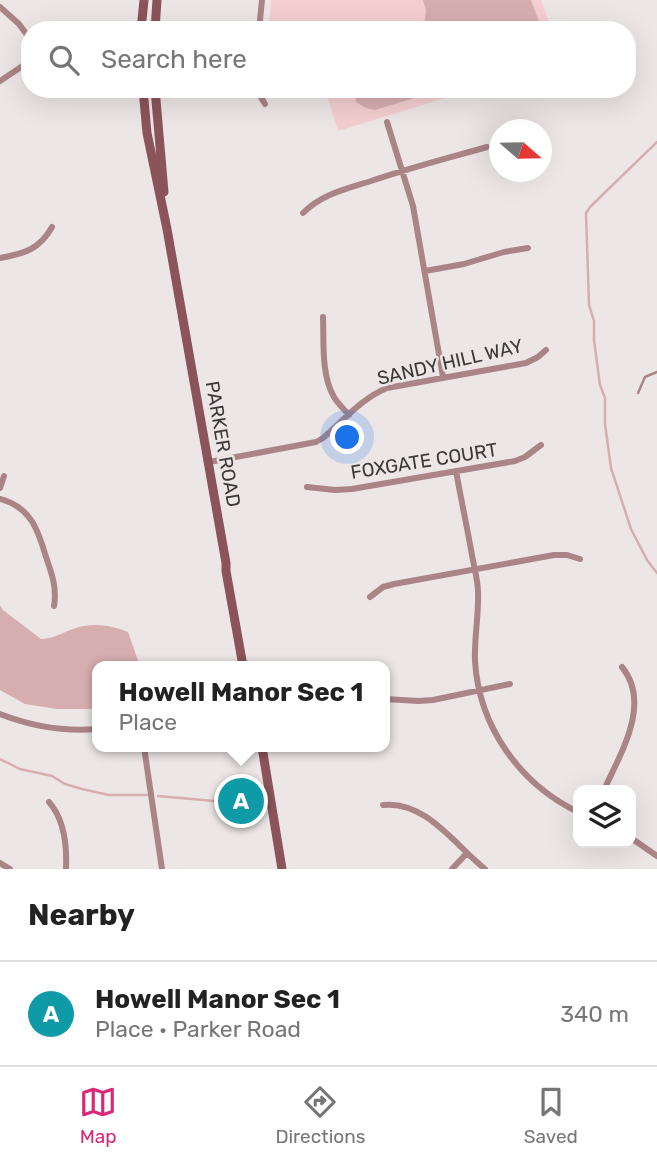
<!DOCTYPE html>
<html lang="en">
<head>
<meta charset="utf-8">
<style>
	body { margin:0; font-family:Rubik,sans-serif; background:#f2f2f2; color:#222 }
	.controls { position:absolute; right:21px; bottom:21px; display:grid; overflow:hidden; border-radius:14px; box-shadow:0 7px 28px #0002 }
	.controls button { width:63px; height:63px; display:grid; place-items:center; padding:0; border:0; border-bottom:2px solid #e0e0e0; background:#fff; color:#222; font:35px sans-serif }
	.compass { position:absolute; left:489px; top:119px; width:63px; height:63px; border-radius:50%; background:#fff; box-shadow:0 7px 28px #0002; rotate:110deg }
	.you { position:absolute; left:348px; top:438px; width:24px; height:24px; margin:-18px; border:5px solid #fff; border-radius:50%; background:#1a73e8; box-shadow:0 0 0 10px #1a73e833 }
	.badge { display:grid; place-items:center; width:46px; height:46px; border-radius:50%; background:#db2777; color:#fff; font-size:23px; font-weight:700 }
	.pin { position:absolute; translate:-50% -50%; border:4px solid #fff; box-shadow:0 2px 7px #0006 }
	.popup { position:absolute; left:92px; top:661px; width:298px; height:91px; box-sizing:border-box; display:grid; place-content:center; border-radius:14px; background:#fff; filter:drop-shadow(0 2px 5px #0005); font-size:23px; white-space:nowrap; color:#767676 }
	.popup b { font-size:26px; color:#222 }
	.popup::after { content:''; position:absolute; left:50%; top:100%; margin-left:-14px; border:14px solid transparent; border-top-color:#fff }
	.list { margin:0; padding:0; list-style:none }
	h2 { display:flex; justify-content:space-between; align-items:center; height:91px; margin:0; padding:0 28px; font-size:30px }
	h2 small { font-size:23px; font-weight:400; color:#767676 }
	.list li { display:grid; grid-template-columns:46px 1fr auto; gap:21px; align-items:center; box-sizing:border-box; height:105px; padding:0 28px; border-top:2px solid #e0e0e0 }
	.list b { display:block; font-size:26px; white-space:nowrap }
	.list p { margin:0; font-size:23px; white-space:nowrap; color:#767676 }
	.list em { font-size:23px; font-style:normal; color:#767676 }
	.icon { flex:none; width:38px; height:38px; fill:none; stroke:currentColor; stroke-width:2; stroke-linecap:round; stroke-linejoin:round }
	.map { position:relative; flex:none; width:657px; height:869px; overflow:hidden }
	.search { position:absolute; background:#fff; box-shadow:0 7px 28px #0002; left:21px; right:21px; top:21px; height:77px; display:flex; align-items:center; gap:18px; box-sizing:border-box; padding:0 24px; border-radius:28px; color:#767676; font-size:26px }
	.sheet { height:196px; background:#fff }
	nav { display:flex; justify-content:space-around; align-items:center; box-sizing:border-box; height:98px; border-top:2px solid #e0e0e0; background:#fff; font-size:19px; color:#767676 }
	nav a { display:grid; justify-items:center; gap:4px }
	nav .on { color:#db2777 }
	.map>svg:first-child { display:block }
</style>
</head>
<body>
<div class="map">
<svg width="657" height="869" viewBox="0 0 657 869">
	<rect width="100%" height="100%" fill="#ede6e6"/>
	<path fill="#f4ced0" d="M271,0H541L552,30H269Z
		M325,89H474L338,131Z"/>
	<path fill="#d7aeb0" d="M423,0H531L542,30H424L426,10Z
		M354,89H444L375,110L366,108L356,102Z
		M0,605L3,610L41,639C52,639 62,633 73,629C91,622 111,625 128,632L140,666H98L97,709H57L25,704L0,690Z"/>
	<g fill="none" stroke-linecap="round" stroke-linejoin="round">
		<path stroke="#d7aeb0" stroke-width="2.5" d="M657,142L590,207L586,213L589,305L594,321V340L600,385L605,398V424L611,468L631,529L647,560L657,573
			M0,759L20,769L52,776L65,784L82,789L109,795H151
			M158,796L258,805"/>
		<path stroke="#ab8487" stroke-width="2.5" d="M638,393L645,377L657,372"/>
		<path stroke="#ab8487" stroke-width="6" d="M0,7L19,24L30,39
			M259,30L262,0
			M0,81L30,61
			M256,89L265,104
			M387,122L413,206L443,377
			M303,213C322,194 346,189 371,181C409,168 448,158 487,147
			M0,258C24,254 40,249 52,227
			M425,271L464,264L504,252L528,248
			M323,317C324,342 321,375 334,397C338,404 344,409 349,415
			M209,462L316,442L323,438C343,421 362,398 387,388L526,363L538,357L546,350
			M456,471C461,499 467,527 472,555C474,567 478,580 478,592C479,615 474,638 475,661C479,727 520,784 578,812
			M307,487L335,490L352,489L515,461L525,457L541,445
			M0,488L4,476
			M0,499C31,507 38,530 46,557C52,574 57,588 54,606
			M370,597L383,587L394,584L554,555H567L580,559
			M384,699L419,701L433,700L510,684
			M0,714C31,726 64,732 98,729
			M144,747L162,869
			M604,790C620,754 652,704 622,667
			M49,802C64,819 67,847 66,869
			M383,805C425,800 455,845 485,869
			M631,838L657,856
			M0,863L10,869
			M452,869L467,853"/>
		<path stroke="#8b5459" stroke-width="9" d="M141,30L144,0
			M155,30L157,0
			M143,89L147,133L167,229L226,563V571L243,666
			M155,89L164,192
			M262,747L282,869"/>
	</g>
	<g text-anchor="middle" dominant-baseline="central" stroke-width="5" stroke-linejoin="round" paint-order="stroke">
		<g font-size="19" fill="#3c3939" stroke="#ede6e6">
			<text transform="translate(450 362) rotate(-13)">SANDY HILL WAY</text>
			<text transform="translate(223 444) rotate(80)">PARKER ROAD</text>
			<text transform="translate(424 461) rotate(-9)">FOXGATE COURT</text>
		</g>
	</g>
</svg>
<div class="controls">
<button><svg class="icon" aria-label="layers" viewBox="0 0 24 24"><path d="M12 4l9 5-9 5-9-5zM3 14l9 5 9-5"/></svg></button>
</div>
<svg class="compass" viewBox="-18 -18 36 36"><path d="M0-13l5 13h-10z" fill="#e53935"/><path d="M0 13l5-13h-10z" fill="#767676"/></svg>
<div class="you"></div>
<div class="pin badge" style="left:241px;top:801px;background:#0f9aa8">A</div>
<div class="popup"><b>Howell Manor Sec 1</b>Place</div>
<div class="search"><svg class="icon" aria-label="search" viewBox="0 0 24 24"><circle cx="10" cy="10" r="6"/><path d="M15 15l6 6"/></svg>Search here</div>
</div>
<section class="sheet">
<h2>Nearby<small></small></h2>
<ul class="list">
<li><span class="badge" style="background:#0f9aa8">A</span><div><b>Howell Manor Sec 1</b><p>Place · Parker Road</p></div><em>340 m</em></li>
</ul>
</section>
<nav>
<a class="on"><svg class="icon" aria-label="map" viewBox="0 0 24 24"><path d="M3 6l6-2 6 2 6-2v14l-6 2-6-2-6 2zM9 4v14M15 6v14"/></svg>Map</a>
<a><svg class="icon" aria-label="directions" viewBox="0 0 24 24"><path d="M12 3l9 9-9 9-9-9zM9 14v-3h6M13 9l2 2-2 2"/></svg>Directions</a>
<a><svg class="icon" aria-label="saved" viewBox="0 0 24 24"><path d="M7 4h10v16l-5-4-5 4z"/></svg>Saved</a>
</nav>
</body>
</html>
